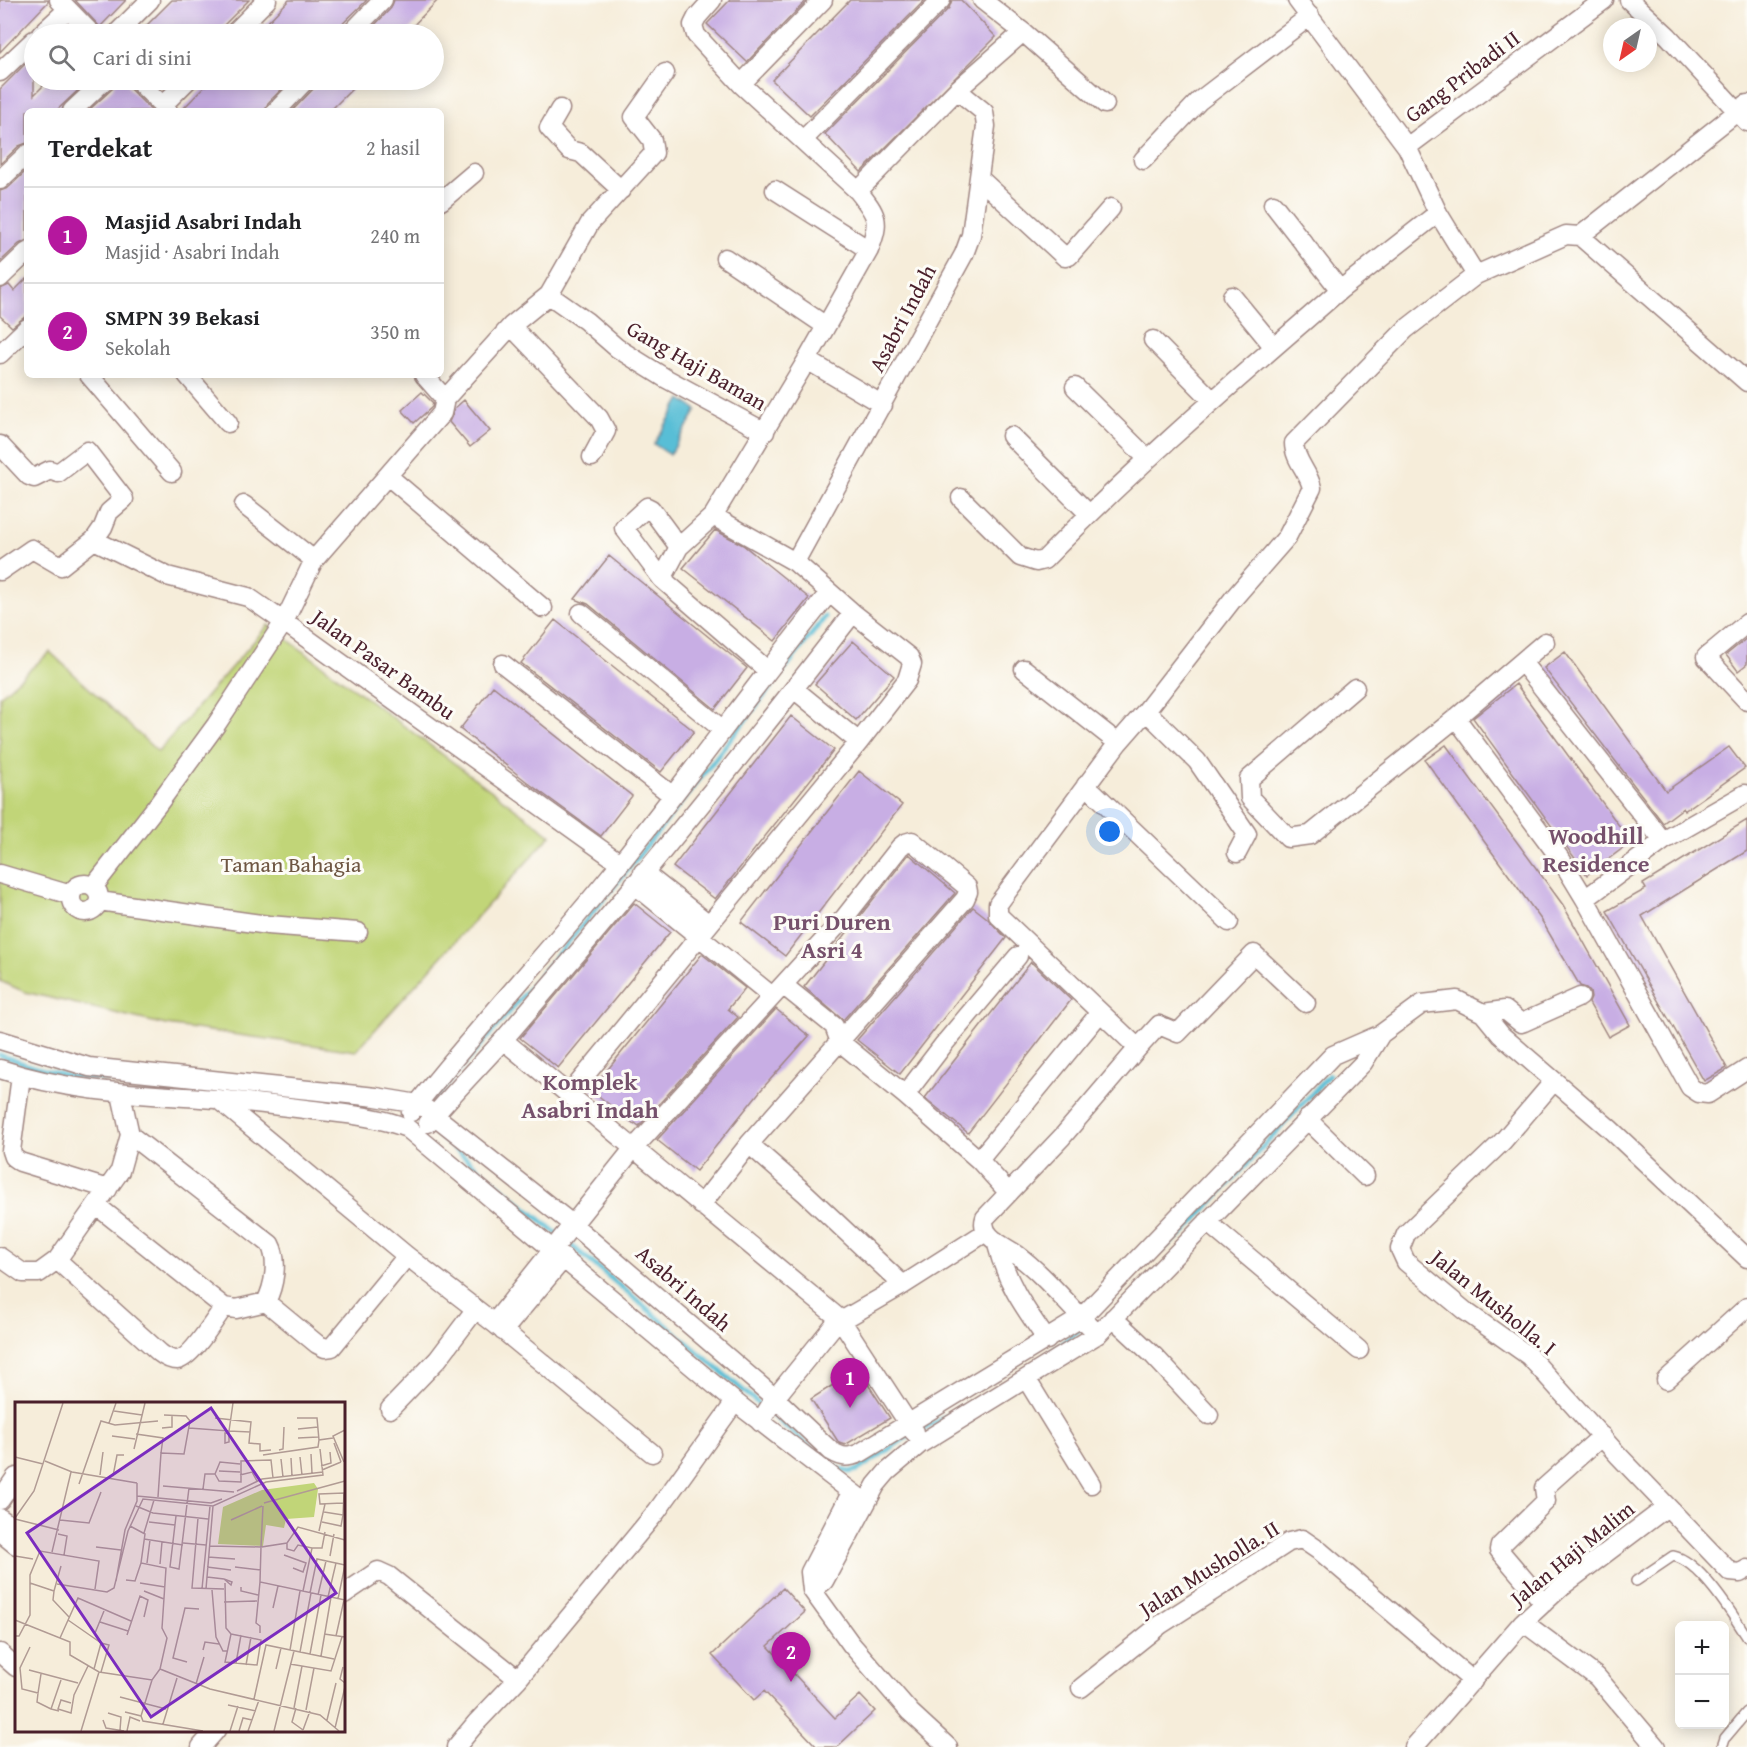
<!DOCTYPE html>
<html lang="id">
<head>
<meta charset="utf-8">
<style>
	body { margin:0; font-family:"Gentium Book Plus",serif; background:#f2f2f2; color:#202124 }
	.controls { position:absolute; right:18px; bottom:18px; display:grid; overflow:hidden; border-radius:9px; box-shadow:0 3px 15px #0003 }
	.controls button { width:54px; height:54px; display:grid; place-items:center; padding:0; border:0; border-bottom:2px solid #e0e0e0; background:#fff; color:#202124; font:30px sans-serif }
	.compass { position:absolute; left:1603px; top:18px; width:54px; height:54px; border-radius:50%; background:#fff; box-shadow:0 3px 15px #0003; rotate:214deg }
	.you { position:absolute; left:1110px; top:832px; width:21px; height:21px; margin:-15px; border:4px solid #fff; border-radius:50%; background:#1a73e8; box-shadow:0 0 0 9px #1a73e833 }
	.badge { display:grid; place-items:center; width:39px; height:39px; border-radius:50%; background:#b5179e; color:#fff; font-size:20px; font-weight:700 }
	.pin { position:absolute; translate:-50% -50px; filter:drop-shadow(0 2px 3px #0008) }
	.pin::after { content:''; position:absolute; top:32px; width:21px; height:18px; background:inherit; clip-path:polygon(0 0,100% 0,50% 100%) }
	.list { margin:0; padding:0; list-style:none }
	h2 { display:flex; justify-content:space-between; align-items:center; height:78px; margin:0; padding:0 24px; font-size:26px }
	h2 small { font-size:20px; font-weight:400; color:#757577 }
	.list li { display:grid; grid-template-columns:39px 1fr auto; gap:18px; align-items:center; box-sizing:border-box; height:96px; padding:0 24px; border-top:2px solid #e0e0e0 }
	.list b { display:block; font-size:22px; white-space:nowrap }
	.list p { margin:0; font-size:20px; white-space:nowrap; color:#757577 }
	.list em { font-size:20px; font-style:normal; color:#757577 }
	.icon { flex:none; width:33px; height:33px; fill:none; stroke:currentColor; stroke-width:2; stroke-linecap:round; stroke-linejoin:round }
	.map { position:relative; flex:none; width:1747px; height:1747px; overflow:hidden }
	.search { position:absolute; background:#fff; box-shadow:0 3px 15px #0003; left:24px; top:24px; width:420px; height:66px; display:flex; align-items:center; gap:15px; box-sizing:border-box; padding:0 21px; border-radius:33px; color:#757577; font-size:22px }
	.panel { position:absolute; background:#fff; box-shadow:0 3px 15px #0003; left:24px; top:108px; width:420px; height:270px; border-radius:9px }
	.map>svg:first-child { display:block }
</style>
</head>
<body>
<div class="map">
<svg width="1747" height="1747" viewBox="0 0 1747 1747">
	<rect width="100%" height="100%" fill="#fdfcf7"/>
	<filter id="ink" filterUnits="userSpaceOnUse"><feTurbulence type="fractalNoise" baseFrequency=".0167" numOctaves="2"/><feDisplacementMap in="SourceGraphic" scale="12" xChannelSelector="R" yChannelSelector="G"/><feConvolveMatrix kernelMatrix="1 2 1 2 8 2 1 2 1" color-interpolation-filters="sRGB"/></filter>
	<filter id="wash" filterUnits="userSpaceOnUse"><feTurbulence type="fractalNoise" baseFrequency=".008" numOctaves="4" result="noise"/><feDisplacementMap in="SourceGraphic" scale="24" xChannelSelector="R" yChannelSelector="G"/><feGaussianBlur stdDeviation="1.35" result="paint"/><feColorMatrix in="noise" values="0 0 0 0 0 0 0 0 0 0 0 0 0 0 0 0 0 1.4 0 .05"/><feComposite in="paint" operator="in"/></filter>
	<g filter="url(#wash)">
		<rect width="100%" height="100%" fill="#f6edda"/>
		<path fill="#c1d578" stroke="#867a52" stroke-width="1.5" d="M268,625L551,835L356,1051L166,1025L25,992L0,981V696L50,652L158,752Z"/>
		<path fill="#58bed6" stroke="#516e80" stroke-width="1.5" d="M681,399L697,410L670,455L654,444Z"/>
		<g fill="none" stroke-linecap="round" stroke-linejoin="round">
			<path stroke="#58bed6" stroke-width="5" d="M0,1055L33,1067L68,1076L187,1086
				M282,1096L353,1106
				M429,1107C484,1039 543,974 598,906C676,811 750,714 825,617
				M438,1135L631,1295L799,1438L839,1469L849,1472L858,1470L910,1435
				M1148,1260L1183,1233L1329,1075
				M1051,1353L1080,1329
				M919,1431L964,1407"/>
		</g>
		<g id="blocks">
			<path fill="#c8aee4" d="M0,0H48V2L0,52Z
				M75,0H126L100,27Z
				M172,0H249L215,34H138Z
				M289,0H367L332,34H256Z
				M394,0H438L405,34H369L367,33L391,8Z
				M730,0H807L747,62L707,24Z
				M850,0H925L810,116L772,80Z
				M952,0H961L996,37L861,172L825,134L949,8Z
				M34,55V95L49,80H89L56,111H27V143L19,146L0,164V89Z
				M116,80H126L129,88L152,111H88L113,88Z
				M211,80H291L268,103L265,111H181Z
				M317,80H361L330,111H292L314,88Z
				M27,170V240L19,244L0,262V191L8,188Z
				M27,278V315L12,327L0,316V289L9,285L14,291Z
				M422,392L433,403L432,407L414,423L402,410Z
				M464,400L490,431L470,447L449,422L455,408Z
				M715,530L743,545L809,598L775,641L683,568Z
				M609,556L747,668L715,709L588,604L575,599Z
				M555,620L694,731L661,772L521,663Z
				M1747,638V664L1738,671L1726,655Z
				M853,641L894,676L856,720L815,684Z
				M1565,652L1666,791L1729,747L1745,768L1684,811L1683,808L1663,823L1544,668Z
				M1516,684L1631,842L1587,875L1473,718Z
				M493,686L632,796L601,836L531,785L460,729Z
				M791,716L834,750L715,899L673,867Z
				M1446,745L1563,905L1630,1025L1608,1037L1589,1003L1591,998L1590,992L1586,988L1580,986L1542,921L1425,760Z
				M859,771L902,805L785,956L741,922Z
				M1747,820V851L1642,916L1727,1068L1704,1081L1607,911L1646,889L1643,884Z
				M909,854L955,893L843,1020L804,987Z
				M634,903L670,932L558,1068L520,1038Z
				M973,907L987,918L1006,938L900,1074L857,1040Z
				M702,954L745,988L728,1009L738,1017L639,1126L635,1123L634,1124L591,1090Z
				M1031,962L1071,1000L968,1133L925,1098Z
				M776,1009L809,1036L761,1090L696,1171L657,1140Z
				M858,1369L890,1418L845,1445L839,1443L811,1399Z
				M783,1588L805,1612L768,1646L835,1718L860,1695L875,1711L837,1747H817L764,1691L754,1700L712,1655Z"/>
		</g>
	</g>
	<g filter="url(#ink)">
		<use href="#blocks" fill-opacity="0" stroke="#a08682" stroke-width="1.5"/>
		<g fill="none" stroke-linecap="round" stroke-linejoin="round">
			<g stroke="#a08682" stroke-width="12">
				<path id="service" d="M1636,1581L1673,1556C1699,1560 1733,1615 1747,1637
					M1722,1747L1725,1738L1747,1712"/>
			</g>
			<g stroke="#a08682" stroke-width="21">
				<path id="minor" d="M59,0L92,34
					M712,0L697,17L693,25L696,35L741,84L858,191L957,90L1023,32L982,0
					M1297,0L1407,147L1438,213L1476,275L1566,235L1580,236L1747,382
					M1629,0L1668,36L1747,122
					M1023,32L1105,104
					M41,34L68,9
					M116,34L150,0
					M233,34L267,0
					M350,34L383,0
					M0,72L34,40
					M137,80L168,111
					M741,84L823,0
					M163,105L188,80
					M560,109L549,128L569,150L581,153L621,190
					M72,111L105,80
					M276,111L306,80
					M803,140L941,0
					M1407,147L1604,0
					M1143,160L1199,101L1310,16
					M979,178L1065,257L1069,256L1111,208
					M0,180L27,154
					M775,190L869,250
					M441,201L474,173
					M1580,236L1747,104
					M725,258L826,326
					M0,278L27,252
					M1340,290L1438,213
					M549,295L586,321L617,348L665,378L765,432
					M1232,296L1274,347
					M511,326L599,418L606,431L592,457
					M1153,340L1212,400
					M0,354L27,328
					M807,360L883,405
					M89,375L172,472
					M187,375L228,423
					M424,375L445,399L442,413L314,560L284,622L620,863
					M1075,387L1148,459
					M445,399L511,326L549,295L590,223L654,153L652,140L634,117L665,73
					M1011,436L1089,514
					M0,445L29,476L34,478L50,470L58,473L87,451L124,499L109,512L103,527L94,540
					M388,476L543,608
					M961,498L1020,557L1036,562L1044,560C1137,464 1239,378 1340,290L1273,204
					M244,505L314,560
					M795,562L964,254L971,235L986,126L984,112L957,90
					M0,571L32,549L61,566L94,540L167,576L248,597L284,622L216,725L159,803L94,886
					M662,579L624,528L647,507L651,509L679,547
					M581,613L723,730
					M1747,623L1706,657L1747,701
					M1522,662L1663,841
					M503,664L673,796
					M1024,669L1118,743
					M767,670L662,579L679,547L713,516L807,360L869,250C881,220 877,215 858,191
					M1355,688L1249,779L1250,798L1288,838L1310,835L1456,718L1545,642
					M794,689L859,742
					M1146,711L1197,761L1247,834L1237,853
					M1456,718L1562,861L1585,899L1690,1087L1699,1093L1708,1094L1747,1069
					M1086,785L1229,922
					M643,872L709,924
					M0,874L71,895
					M71 898a14 14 0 1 1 28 0a14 14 0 1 1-28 0Z
					M634,884L772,996
					M1585,899L1663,841L1745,794
					M99,901L268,925L358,932
					M783,985L834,1026L840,1042L905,1095L979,1160L1009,1193
					M1483,1013L1505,1010L1521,1023L1524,1022L1580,997
					M0,1040L89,1067L376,1097L418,1104L425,1108L572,1224L775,1398L831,1451C843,1458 848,1458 860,1453L1081,1318L1333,1055L1381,1034L1422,1004L1457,1000L1483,1013L1501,1035L1610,1129L1747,1258
					M503,1040L841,1320L914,1432
					M1138,1048L1159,1025L1178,1033L1254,954L1306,1003
					M0,1069C71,1093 144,1094 217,1099C249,1102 281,1106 313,1110C345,1114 377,1116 407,1128L735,1402L866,1503
					M21,1076L11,1151L13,1157L20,1162L108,1189
					M1554,1081L1503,1141L1406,1234L1400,1249L1406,1262L1465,1311L1529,1356L1618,1455L1730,1572L1740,1573L1747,1569
					M121,1094L130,1135
					M905,1095L944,1044L1018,956
					M568,1096L859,742L907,680L912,664L909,657L853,613L795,562L713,516
					M219,1100L407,1256L494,1323L652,1453
					M411,1112C474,1031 545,956 610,876C685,783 754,686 829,593
					M1307,1119L1365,1176
					M428,1123C452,1094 479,1067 504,1039C624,900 741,758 853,613
					M749,1144L805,1193L903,1285
					M979,1160L1094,1020
					M97,1206L224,1307
					M1207,1222L1359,1350
					M996,1241C1006,1282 1023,1306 1047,1340
					M0,1257L23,1273H39L57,1260L120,1171L130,1135L270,1244C279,1261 274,1286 266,1302
					M57,1260L160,1353C165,1357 171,1360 177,1360C191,1359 215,1319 224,1307L236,1309L266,1302L317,1344L325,1348L332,1347L407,1256
					M1113,1318L1154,1356L1209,1415
					M494,1323L633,1149L845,917L900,847L905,843L912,841L967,887L968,892L965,899L749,1144L701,1205
					M503,1331L564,1258
					M1098,1334C1070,1308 1047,1277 1016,1254C1004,1246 979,1236 985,1218L1062,1137L1138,1048L998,915V904L1118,743L1146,711L1233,599L1287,537L1312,488C1309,472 1294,460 1294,443L1406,329L1476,275
					M1027,1380L1091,1484
					M1666,1380L1747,1307
					M390,1409L438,1359L475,1310
					M760,1422L775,1398L834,1325L903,1285L986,1232
					M851,1493L810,1572L812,1590L851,1644L910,1712L948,1747
					M0,1500L16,1477
					M0,1518L11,1526L16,1524
					M0,1532L16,1545
					M812,1590L824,1581L876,1485L887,1472L920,1444L1098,1334L1363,1063L1381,1034
					M344,1594L378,1571L389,1576L518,1679L657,1511L735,1402
					M1544,1603L1499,1550L1500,1546L1546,1501L1544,1488L1602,1436
					M1523,1622L1597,1677L1656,1747
					M0,1653L16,1667
					M1081,1688L1160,1625L1289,1542L1302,1539L1321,1552L1473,1681
					M201,1747L216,1730
					M456,1747L476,1723L518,1679
					M1414,1747L1523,1622L1562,1586L1667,1507"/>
			</g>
			<use href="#service" stroke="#fff" stroke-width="9"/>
			<use href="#minor" stroke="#fff" stroke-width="18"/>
		</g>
	</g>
	<g text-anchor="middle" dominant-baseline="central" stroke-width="6" stroke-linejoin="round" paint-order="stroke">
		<g font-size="22" fill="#4a1f2b" stroke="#fdfcf7">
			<text transform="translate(1462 76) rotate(-37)">Gang Pribadi II</text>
			<text transform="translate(902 318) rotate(-62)">Asabri Indah</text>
			<text transform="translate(697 365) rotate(30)">Gang Haji Baman</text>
			<text transform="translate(384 664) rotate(36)">Jalan Pasar Bambu</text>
			<text transform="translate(684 1288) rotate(41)">Asabri Indah</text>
			<text transform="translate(1494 1302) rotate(39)">Jalan Musholla. I</text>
			<text transform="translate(1572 1553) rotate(-39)">Jalan Haji Malim</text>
			<text transform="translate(1209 1568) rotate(-32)">Jalan Musholla. II</text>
		</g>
		<g font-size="22" fill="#6e5642" stroke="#fdfcf7">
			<text x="291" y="864">Taman Bahagia</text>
		</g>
		<g font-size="24" font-weight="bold" fill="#76516c" stroke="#fdfcf7">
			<text x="1596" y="835">Woodhill<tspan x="1596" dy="28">Residence</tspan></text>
			<text x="832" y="921">Puri Duren<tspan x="832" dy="28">Asri 4</tspan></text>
			<text x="590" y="1081">Komplek<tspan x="590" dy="28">Asabri Indah</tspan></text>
		</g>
	</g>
	<g transform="translate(15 1402)">
		<rect width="330" height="330" fill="#f6edda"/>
		<path d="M299,81L303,87L299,115L271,117L269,126L251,123L248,144L203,142L208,105L247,88Z" fill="#c1d578"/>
		<path fill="none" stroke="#b19b94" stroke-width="1.5" d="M99,9L127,13M200,16L236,20L235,30L214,29V40L210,41V31H214M282,16H302L304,38M94,21L101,1M147,26L157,25V14M174,26L214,29L218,1M283,27L303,25M235,30L234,41L245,42V49L256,48M121,32L148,36L146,51M97,34L120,37M283,36L303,35M319,41L326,60M119,47L130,1M264,48L268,47L269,25M296,52L297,71M248,53L303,45L304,38L318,36M0,55L28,62M285,55L287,73M276,56L277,74M266,57L268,75M30,59L57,70L122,81M329,60L318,34L330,28M306,64L316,61L315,50M307,68L326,60M204,69L225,70M200,72L204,79L226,80V59L256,58L258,76M85,73L88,50M225,73L237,70L242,79M98,74L102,53H109M64,82L86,19L100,23L143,19M148,84L219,90M188,87L190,72H200L205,60L225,62M222,89L247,77L308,70M122,94L196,101L207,97M143,95L146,51L169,52L175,19L171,14L149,13M249,101L330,79M121,104L138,111L193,117M248,104L246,145L272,141L283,125L330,138M309,110L328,113M161,114L155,165L164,167L174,86M0,116L19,89L48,1M183,116L177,186L209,187M0,117L44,128M45,118L74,121L86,90M216,118L247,104M134,120L160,123M307,120L326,124L328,113L329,91L304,92L305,102L328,101M115,124L130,132L126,161L151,166L147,226L152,236L145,267M304,129L310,102M129,131L139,98M43,132L52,134L49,153M129,137L168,143M168,141L191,143M272,141V147L279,149L283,143L297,146M194,144L246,145L245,180L330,198M81,145L106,148M37,150L56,70M269,153L291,161L288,170L278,166M0,154L18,157M315,154L319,132M193,155L220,157M132,161L135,138M145,162L147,140M192,165L216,168M220,165L246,168M192,175L209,177L216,183L217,180L209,177M111,178L120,179L126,161M101,179L110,128L122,99V81M15,181L39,189L46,164M125,181L150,185M210,181L211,226L216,232M42,182L92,190L99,186L113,129L128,97L198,104L251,80L308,73L305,47M226,185V189L243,193M187,187L195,104M191,187L198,104M197,188L201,235L208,249H213M39,189L38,198L54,215M129,189L149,197M288,189L297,146H307L310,130M295,191L302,157L330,163M303,193L311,159M313,195L321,161M323,197L330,163M209,200L242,199M258,206L263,184M0,218L55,240V253L84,270L137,278L145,267L195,287L305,313L324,329M53,218L86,241L79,267M85,220L113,229M80,231L89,209M245,231V224L241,221L245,180M216,232L246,238L242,263L210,260ZM309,232L330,235M112,233L125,194L133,198L129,215M0,234H4L15,213V173L25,149L84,159L80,187M321,234L329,198M45,236L63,196L116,219M86,241L94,243L86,270M15,245L5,266L7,287L23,291L26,272M188,248L190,240L204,242M275,248L285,189M285,250L296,191M295,252L306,193M306,254L316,195M172,260L158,256L170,206L184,207M221,261L226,233M275,262L316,269L327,235M231,263L236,235M328,265L325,277L330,281M261,267L266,246M14,268L63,281M181,282L189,255M23,291L22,300L36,307M105,295L151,307M239,297L251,243L319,257M56,301L46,298L43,307L56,311L59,293L73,264M213,303L241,309M279,306L287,264M281,306L277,320L288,328M291,308L299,266M44,309L36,307L46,278M110,310L126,314L128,319L188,329M93,311L106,315L105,328M126,314L137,278M88,318L91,326L109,329M312,318L321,281M148,322L162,276M320,326L330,285M288,328L295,309M66,329L84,270M112,329L115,315L125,319M215,329L223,304M224,329L228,316L237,318M233,329L244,298M259,329L279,249"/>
		<path fill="#7b2cbf" fill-opacity="0.15" stroke="#7b2cbf" stroke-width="3" d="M196,6L321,191L136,315L12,131Z"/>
		<rect width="330" height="330" fill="none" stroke="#4a1f2b" stroke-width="3"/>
	</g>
</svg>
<div class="controls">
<button>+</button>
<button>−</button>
</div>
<svg class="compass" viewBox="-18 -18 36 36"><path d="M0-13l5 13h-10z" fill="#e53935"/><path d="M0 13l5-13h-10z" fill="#757577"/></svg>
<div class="you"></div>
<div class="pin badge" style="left:850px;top:1408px">1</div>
<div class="pin badge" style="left:791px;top:1682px">2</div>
<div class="search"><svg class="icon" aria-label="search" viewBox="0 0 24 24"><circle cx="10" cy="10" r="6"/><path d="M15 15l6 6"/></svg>Cari di sini</div>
<section class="panel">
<h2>Terdekat<small>2 hasil</small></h2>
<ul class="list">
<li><span class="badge">1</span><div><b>Masjid Asabri Indah</b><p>Masjid · Asabri Indah</p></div><em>240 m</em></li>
<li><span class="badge">2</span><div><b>SMPN 39 Bekasi</b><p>Sekolah</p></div><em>350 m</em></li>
</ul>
</section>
</div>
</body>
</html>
